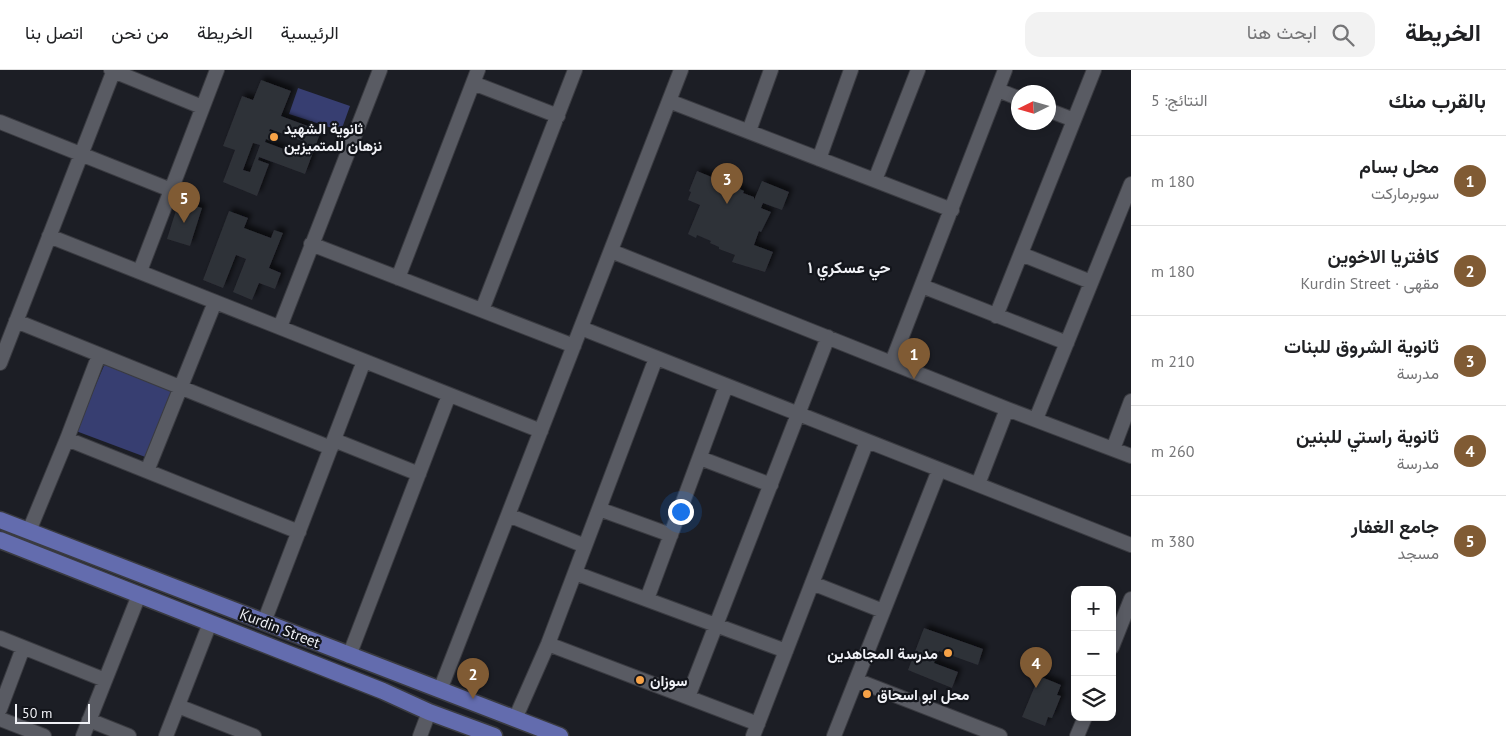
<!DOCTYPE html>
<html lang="ar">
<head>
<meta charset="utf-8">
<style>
	body { margin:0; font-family:"PT Sans",Vazirmatn,sans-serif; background:#f2f2f2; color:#202124; direction:rtl }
	.controls { position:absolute; right:15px; bottom:15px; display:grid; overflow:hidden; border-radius:10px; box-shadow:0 2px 8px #0003 }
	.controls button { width:45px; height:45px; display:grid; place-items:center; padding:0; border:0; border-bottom:1px solid #e0e0e0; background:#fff; color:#202124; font:25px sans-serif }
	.compass { position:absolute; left:1011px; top:15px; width:45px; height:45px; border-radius:50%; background:#fff; box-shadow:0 2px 8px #0003; rotate:265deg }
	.scale { position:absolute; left:15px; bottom:12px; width:75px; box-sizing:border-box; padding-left:5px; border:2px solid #f0f1f6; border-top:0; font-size:14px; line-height:18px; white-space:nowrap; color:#f0f1f6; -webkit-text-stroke:4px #13151b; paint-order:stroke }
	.you { position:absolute; left:680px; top:441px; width:18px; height:18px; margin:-12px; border:4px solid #fff; border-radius:50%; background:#1a73e8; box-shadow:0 0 0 8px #1a73e833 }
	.badge { display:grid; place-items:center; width:32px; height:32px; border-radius:50%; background:#805b34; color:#fff; font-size:16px; font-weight:700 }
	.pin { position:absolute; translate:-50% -41px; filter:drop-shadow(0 1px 2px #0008) }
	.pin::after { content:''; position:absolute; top:26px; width:18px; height:15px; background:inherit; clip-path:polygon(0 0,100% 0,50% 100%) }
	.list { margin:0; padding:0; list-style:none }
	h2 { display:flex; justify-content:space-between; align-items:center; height:65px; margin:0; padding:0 20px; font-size:21px }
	h2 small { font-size:16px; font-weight:400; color:#757577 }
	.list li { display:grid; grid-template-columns:32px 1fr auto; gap:15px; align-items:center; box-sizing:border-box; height:90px; padding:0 20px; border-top:1px solid #e0e0e0 }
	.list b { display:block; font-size:19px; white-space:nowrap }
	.list p { margin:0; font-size:16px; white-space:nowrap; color:#757577 }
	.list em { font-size:16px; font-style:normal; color:#757577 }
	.icon { flex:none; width:28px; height:28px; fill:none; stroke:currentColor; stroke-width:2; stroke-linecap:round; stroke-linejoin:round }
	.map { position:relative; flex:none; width:1131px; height:666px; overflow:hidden; direction:ltr }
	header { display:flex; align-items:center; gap:30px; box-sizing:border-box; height:70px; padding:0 25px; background:#fff; border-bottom:1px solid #e0e0e0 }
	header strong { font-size:24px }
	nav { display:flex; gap:28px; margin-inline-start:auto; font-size:18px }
	.search { width:350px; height:45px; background:#f2f2f2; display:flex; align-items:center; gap:12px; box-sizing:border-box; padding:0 18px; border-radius:15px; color:#757577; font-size:19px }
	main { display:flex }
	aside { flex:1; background:#fff }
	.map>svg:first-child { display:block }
</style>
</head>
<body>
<header>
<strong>الخريطة</strong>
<div class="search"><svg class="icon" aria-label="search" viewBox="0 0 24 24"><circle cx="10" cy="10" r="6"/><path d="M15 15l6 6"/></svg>ابحث هنا</div>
<nav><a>الرئيسية</a><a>الخريطة</a><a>من نحن</a><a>اتصل بنا</a></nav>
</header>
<main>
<aside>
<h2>بالقرب منك<small>النتائج: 5</small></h2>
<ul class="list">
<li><span class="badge">1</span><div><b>محل بسام</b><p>سوبرماركت</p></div><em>180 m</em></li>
<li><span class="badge">2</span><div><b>كافتريا الاخوين</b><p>مقهى · Kurdin Street</p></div><em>180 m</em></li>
<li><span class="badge">3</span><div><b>ثانوية الشروق للبنات</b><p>مدرسة</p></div><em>210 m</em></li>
<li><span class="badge">4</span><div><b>ثانوية راستي للبنين</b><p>مدرسة</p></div><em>260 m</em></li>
<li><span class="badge">5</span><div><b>جامع الغفار</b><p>مسجد</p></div><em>380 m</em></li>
</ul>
</aside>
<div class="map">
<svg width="1131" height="666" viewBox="0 0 1131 666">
	<defs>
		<filter id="shadow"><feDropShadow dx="4" dy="-4" stdDeviation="2.5" flood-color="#0009"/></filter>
	</defs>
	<rect width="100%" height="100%" fill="#1c1e25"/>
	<path fill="#373e71" d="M298,18L350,36L341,61L289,44Z
		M106,291L176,317L148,388L76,361Z"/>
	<path fill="#2f3138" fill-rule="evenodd" filter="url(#shadow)" d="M261,10L291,21L281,46L321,61L305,104L259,87L258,90L269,94L257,126L223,112L235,80L223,76L242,26L253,30ZM270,59L302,71L297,84L265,72L266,69L273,72L276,63L269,61ZM253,73L260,75L250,102L243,100Z
		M697,101L714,108L712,114L718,117L721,110L744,121L743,123L754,127V130L762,111L789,122L782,140L763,133L761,138L771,142L761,162L759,161L754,175L773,182L765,202L732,192L735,185L719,179V177L710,173L711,171L697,165L696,168L688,164L700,135L688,130L691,122L689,121Z
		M179,131L202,138L190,176L167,169Z
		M229,141L248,148L244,158L271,168L274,160L283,163L269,198L281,203L275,219L259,213L252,230L233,222L246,189L236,185L223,218L203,210Z
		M924,558L983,579L978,595L939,581L934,593L958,602L952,618L908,600Z
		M1039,606L1061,615L1057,625L1061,626L1052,648L1048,647L1045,656L1022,647Z"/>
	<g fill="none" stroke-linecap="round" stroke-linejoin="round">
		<g stroke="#3a3b41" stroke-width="16">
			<path id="minor" d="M111,0L202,37
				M473,13L558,46
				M998,20L1018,28
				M669,31L952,140
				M1048,40L1074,50
				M0,52L171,120
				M749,61L771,0
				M819,89L851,0
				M875,110L918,0
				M49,166L541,361
				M311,174L574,276
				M611,181L1007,339L1131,386
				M1021,184L1091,212
				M140,201L217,0
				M398,208L478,0
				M922,216L1067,273
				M482,240L575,0
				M996,246L1094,0
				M16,251L331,378
				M280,257L380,0
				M581,258L1131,475
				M892,292L1005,0
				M0,293L114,0
				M1036,349L1131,114
				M67,369L299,462
				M334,370L419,404
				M1113,379L1131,331
				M700,388L771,415
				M147,401L215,232
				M978,414L1007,339
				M599,439L671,465
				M508,445L585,476
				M29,461L67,369L99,285
				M575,503L786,581
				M812,513L883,541
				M647,529L726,316
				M264,552L364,291
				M0,568L105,610
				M548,574L758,654
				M1112,577L1131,529
				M349,586L449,325
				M856,610L1000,666
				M440,620L681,0
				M688,627L828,267
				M178,636L254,666
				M0,639L23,578
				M0,649L44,666
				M515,649L548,574L656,288
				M89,650L129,666
				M83,666L139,525
				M166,666L210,553
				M420,666L429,642
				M753,666L867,371
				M834,666L939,400
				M1077,666L1085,647"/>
		</g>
		<g stroke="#3a3b41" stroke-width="19">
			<path id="major" d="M0,450L560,666
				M0,470L383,621L429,642L494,666"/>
		</g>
		<use href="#minor" stroke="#595b63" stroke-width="14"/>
		<use href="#major" stroke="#636cae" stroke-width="16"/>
	</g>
	<g fill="#f6a247" stroke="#13151b" stroke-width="2">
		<circle cx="274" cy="67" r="5"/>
		<circle cx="948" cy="583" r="5"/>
		<circle cx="640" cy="610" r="5"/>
		<circle cx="867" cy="624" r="5"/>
	</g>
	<g text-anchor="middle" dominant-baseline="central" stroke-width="4.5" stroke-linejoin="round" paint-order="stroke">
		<g font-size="15" font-weight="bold" fill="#f0f1f6" stroke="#13151b" text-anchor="start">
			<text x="284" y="58">ثانوية الشهيد<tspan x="284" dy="17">نزهان للمتميزين</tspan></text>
			<text x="938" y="583" text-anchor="end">مدرسة المجاهدين</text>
			<text x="650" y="610">سوزان</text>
			<text x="877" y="624">محل ابو اسحاق</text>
		</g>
		<g font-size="15" fill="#f0f1f6" stroke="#13151b">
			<text transform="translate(280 558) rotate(21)">Kurdin Street</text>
		</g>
		<g font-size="16" font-weight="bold" fill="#f0f1f6" stroke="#13151b">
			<text x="849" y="197">حي عسكري ١</text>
		</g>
	</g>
</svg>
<div class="controls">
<button>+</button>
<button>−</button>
<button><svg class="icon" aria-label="layers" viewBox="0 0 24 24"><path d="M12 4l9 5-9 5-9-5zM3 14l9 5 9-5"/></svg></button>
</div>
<svg class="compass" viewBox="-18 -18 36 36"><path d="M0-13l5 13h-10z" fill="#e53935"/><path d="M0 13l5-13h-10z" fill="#757577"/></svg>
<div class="scale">50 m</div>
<div class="you"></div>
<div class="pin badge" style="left:914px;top:309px">1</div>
<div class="pin badge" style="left:473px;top:629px">2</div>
<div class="pin badge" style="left:727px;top:134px">3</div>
<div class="pin badge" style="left:1036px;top:618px">4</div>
<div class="pin badge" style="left:184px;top:153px">5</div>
</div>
</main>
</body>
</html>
